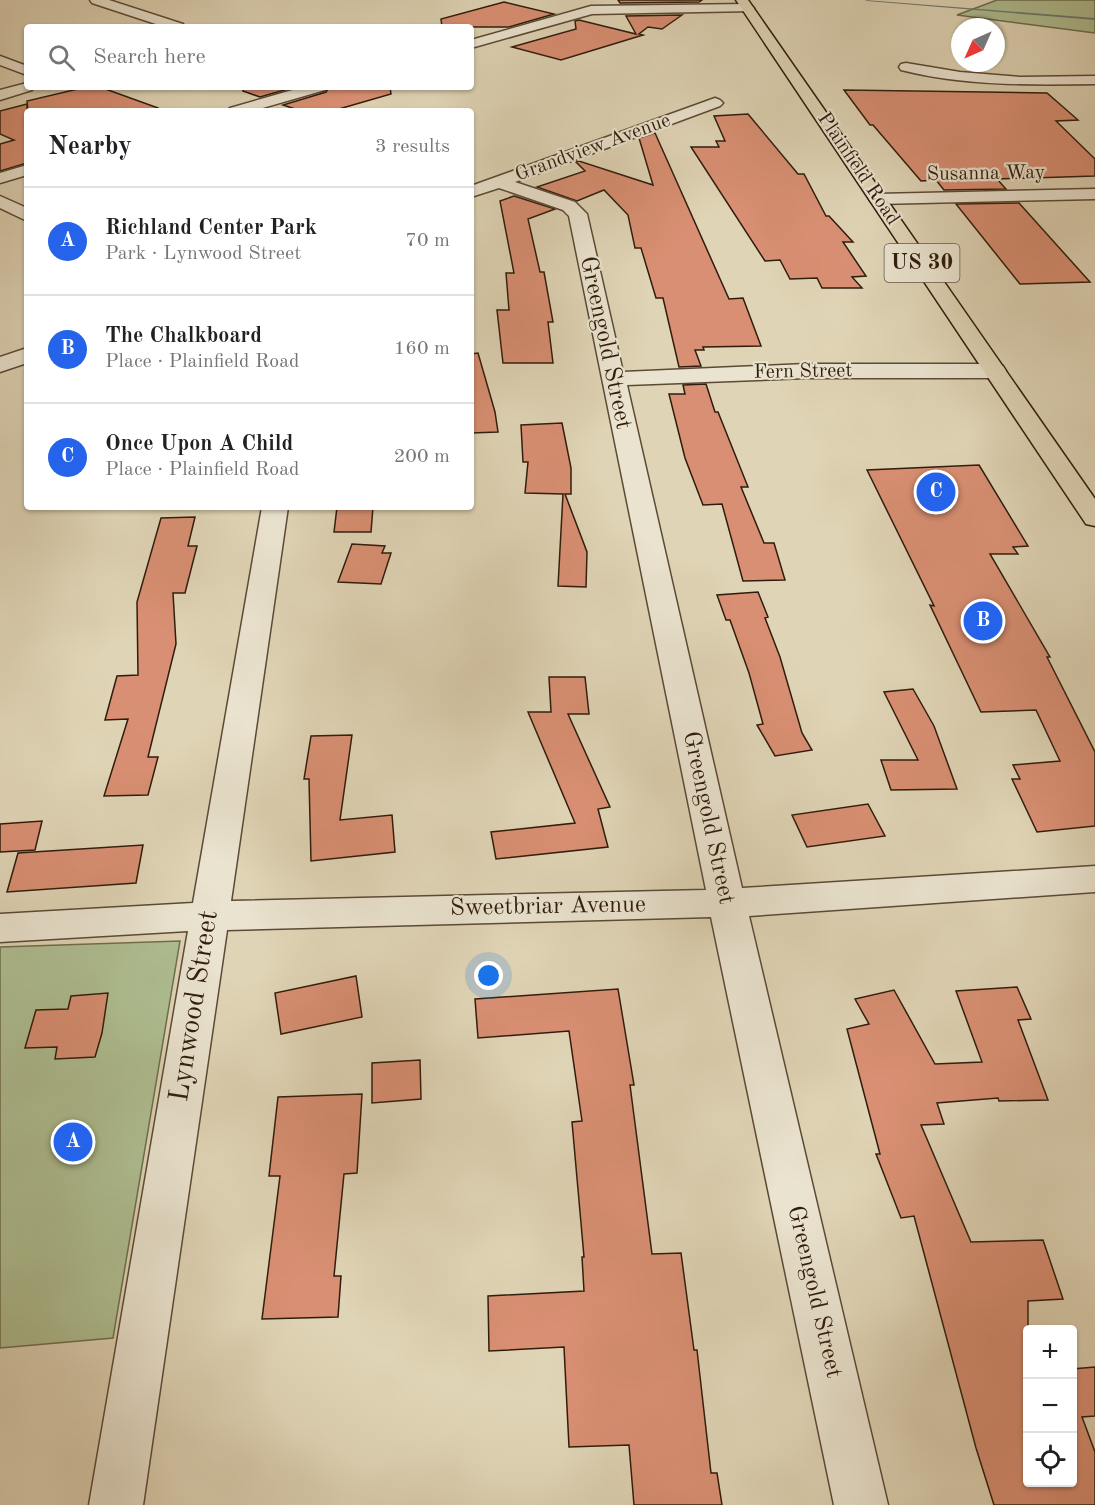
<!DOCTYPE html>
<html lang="en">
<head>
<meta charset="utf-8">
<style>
	body { margin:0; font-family:"Old Standard TT",serif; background:#f6f6f6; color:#202124 }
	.controls { position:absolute; right:18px; bottom:18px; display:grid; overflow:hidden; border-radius:6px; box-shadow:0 2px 4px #0004 }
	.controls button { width:54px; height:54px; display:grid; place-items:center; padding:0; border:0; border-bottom:2px solid #e0e0e0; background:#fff; color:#202124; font:30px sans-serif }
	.compass { position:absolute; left:951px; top:18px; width:54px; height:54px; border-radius:50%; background:#fff; box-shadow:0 2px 4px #0004; rotate:225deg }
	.you { position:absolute; left:489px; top:976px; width:21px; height:21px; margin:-15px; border:4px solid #fff; border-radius:50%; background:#1a73e8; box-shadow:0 0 0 9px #1a73e833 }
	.badge { display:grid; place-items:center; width:39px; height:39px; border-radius:50%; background:#2563eb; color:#fff; font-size:20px; font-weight:700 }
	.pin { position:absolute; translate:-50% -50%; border:3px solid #fff; box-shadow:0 2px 6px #0006 }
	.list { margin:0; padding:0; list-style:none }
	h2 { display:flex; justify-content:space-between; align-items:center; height:78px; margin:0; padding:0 24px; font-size:26px }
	h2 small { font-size:20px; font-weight:400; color:#757577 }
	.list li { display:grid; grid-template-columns:39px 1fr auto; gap:18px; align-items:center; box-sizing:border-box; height:108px; padding:0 24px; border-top:2px solid #e0e0e0 }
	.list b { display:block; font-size:22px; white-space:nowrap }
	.list p { margin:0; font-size:20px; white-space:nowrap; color:#757577 }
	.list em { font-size:20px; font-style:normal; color:#757577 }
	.icon { flex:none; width:33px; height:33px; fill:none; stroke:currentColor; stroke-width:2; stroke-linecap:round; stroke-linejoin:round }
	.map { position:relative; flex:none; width:1095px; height:1505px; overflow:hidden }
	.search { position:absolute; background:#fff; box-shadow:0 2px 4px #0004; left:24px; top:24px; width:450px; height:66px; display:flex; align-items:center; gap:15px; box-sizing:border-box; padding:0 21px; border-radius:6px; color:#757577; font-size:22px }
	.panel { position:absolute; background:#fff; box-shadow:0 2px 4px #0004; left:24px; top:108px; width:450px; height:402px; border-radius:6px }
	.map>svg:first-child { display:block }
</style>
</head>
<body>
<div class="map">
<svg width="1095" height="1505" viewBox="0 0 1095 1505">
	<rect width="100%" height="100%" fill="#dfd4b5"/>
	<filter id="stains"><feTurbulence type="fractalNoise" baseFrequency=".00333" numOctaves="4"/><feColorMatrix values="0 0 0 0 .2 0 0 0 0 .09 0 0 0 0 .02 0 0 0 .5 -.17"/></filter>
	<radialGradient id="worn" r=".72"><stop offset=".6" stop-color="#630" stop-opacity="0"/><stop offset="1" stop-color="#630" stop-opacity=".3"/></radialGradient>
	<path fill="#aebe91" stroke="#6e6d4e" stroke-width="1.5" d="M997,0H1095V33L957,15Z
		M180,941L113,1338L0,1348V947Z"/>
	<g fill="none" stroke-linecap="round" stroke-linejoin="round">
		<path fill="#6f7874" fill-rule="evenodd" d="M865,0L1095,18V20L867,1Z"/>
	</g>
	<path fill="#d98f73" stroke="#2f1c0c" stroke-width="1.5" d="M618,0H702L699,2L620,3Z
		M504,2L554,14L509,27H442L441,19Z
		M682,15L662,29L648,27L639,34L643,35L561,60L512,47L576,29L575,21L579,20L636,34L626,16Z
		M86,87H100L158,108L157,111H28L27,101Z
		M244,87H295L260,97L243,91Z
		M329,87H390L391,94L332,111H301L283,105L326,92Z
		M844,90L1047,93L1078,120L1056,121L1095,159V176L997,179L1006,189L944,190L936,180L921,181L873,125H870Z
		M27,104V163L0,171V144L14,140L0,134V111Z
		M748,114L798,174H804L826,216H829L853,242H843L866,276L852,277L862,288H822L817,278L790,279L780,260L765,261L691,147H719L716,141H725L714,116Z
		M655,133L729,299L743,298L761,346L703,347L704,350H695L701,366L679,367L663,298H656L641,248H635L628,215L604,190L577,201L537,187L585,171L576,162L579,161L653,185L639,138Z
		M514,196L555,209L528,219L540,272H544L553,322H548L553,363H503L497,310H509L506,273H514L500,201Z
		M1019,203L1090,282L1020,284L956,204Z
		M478,353L495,412L498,432L471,433V354Z
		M706,384L715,412H718L748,487H741L764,543H774L785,580L743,581L722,504L703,505L685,458L669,394H685L683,385Z
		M562,423L571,468V494H565L587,552L586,587L558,586L563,494L525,493L528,462H523L521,425Z
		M979,465L1028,546L1013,547L1018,554H990L1050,657H1047L1095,752V826L1037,832L1012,779H1020L1013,765L1060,761L1036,710L981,712L930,605L934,606L867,470Z
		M337,507H373L371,532H334Z
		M195,517L188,546H197L185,593H173L176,644L148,757H158L148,795L104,796L128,719L105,720L117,676L138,675L137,602L161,518Z
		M352,544L385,546L382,553H391L381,584L338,582Z
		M758,592L768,617L765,618L780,657L802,733L812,750L775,756L757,725L763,724L749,673L730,620H726L717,595Z
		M549,677H585L589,714H568L610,807L598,809L608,847L496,859L491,832L575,823L528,712H551Z
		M913,689L934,726L957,789L891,790L881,760H918L884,692Z
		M352,735L340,820L392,815L395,852L311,861L309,779H304L311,736Z
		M868,804L885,836L807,847L792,815Z
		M42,821L35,850L0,852V824Z
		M143,845L136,883L7,892L18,853Z
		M356,976L362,1017L281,1034L275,993Z
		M1017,987L1031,1019L1018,1020L1048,1100L999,1101L998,1098L937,1103L944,1124L921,1125L971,1242L1043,1240L1063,1299L1028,1301V1482H1072V1369L1095,1367V1416L1082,1417L1095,1452V1505H994L976,1448L914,1216L901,1218L876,1154H880L847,1029L869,1024L855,999L894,990L935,1064L982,1062L956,991Z
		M618,989L634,1085H630L652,1254L681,1253L694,1350H697L711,1473H717L722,1505H634L629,1445L569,1447L564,1347L489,1351L488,1296L584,1291L582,1257H584L572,1122L582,1121L569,1031L478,1038L475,999Z
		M108,993L102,1033L95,1057L55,1059L57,1047L25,1048L36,1010L68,1009L71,996Z
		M420,1060L421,1099L372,1103V1063Z
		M362,1094L357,1173L344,1174L334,1276H341L338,1317L262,1319L280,1176H269L278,1097Z"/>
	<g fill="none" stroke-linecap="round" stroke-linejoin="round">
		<g stroke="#5b4a36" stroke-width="3">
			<path id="minor" d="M90,0H109L183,24L185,27H165L92,3Z
				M748,4L754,8L753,11L592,14L471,48V40L591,6Z
				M0,56L27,66V75L0,65Z
				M906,63L960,72L1020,77L1095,76V84C1030,85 964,86 901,70L899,67L901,64Z
				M27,83V87H34L32,90L0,100V90Z
				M303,87H327L325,90L252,111H227L230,108Z
				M715,98L720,100L723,103L720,106L515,182L575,202L587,214L623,372L806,364H995L1003,366L1006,371L1003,376L995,378H806L627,385L742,888L1095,866V892L749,916L888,1505H834L711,917L227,930L143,1505H89L188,931L0,942V914L193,903L262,507H288L231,901L706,890L569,216L563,210L499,188L471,197V186Z
				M27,165V175L0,183V173Z
				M1095,189V199L878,204L872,203L869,199L872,195L878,194Z
				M0,196L27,208V221L0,208Z
				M27,348V363L0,372V357Z"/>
		</g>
		<g stroke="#2f1c0c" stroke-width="3">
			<path id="major" d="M736,0H748L1095,499V526L1086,524L1082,518Z"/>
		</g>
		<use href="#minor" fill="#eae3cf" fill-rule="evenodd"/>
		<use href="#major" fill="#dfd4b5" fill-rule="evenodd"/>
	</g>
	<g text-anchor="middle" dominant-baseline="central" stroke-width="4.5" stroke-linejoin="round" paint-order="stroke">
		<g font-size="20" fill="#2f1c0c" stroke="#eae3cf">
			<text transform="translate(593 148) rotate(-20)">Grandview Avenue</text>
			<text transform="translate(858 169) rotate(56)">Plainfield Road</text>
			<text transform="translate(986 174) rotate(-1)">Susanna Way</text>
			<text transform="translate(803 372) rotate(-1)">Fern Street</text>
		</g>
		<rect fill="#eae3cf" stroke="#675846" stroke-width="1.5" x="884.5" y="244" width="75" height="38" rx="4.5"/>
		<g font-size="22" font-weight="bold" fill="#2f1c0c">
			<text x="922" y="263">US 30</text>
		</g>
		<g font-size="24" fill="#2f1c0c" stroke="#eae3cf">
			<text transform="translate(605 343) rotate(78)">Greengold Street</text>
			<text transform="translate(708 818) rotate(78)">Greengold Street</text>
			<text transform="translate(548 907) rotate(-1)">Sweetbriar Avenue</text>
			<text transform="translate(814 1292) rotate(77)">Greengold Street</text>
		</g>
		<g font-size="28" fill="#2f1c0c" stroke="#eae3cf">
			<text transform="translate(195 1006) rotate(-81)">Lynwood Street</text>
		</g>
	</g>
	<rect width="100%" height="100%" filter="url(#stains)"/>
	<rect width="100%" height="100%" fill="url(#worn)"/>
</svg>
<div class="controls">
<button>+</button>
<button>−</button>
<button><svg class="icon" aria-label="locate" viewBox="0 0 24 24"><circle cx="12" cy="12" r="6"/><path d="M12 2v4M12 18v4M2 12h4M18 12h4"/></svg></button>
</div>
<svg class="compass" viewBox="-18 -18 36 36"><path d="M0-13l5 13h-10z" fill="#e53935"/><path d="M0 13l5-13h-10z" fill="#757577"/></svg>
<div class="you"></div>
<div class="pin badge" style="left:73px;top:1142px">A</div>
<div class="pin badge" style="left:983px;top:621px">B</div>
<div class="pin badge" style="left:936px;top:492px">C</div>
<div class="search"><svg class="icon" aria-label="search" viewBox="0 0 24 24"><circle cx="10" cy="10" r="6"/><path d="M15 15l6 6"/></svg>Search here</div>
<section class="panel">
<h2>Nearby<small>3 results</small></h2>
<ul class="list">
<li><span class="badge">A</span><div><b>Richland Center Park</b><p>Park · Lynwood Street</p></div><em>70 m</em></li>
<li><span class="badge">B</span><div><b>The Chalkboard</b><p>Place · Plainfield Road</p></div><em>160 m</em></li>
<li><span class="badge">C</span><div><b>Once Upon A Child</b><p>Place · Plainfield Road</p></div><em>200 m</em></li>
</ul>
</section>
</div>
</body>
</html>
